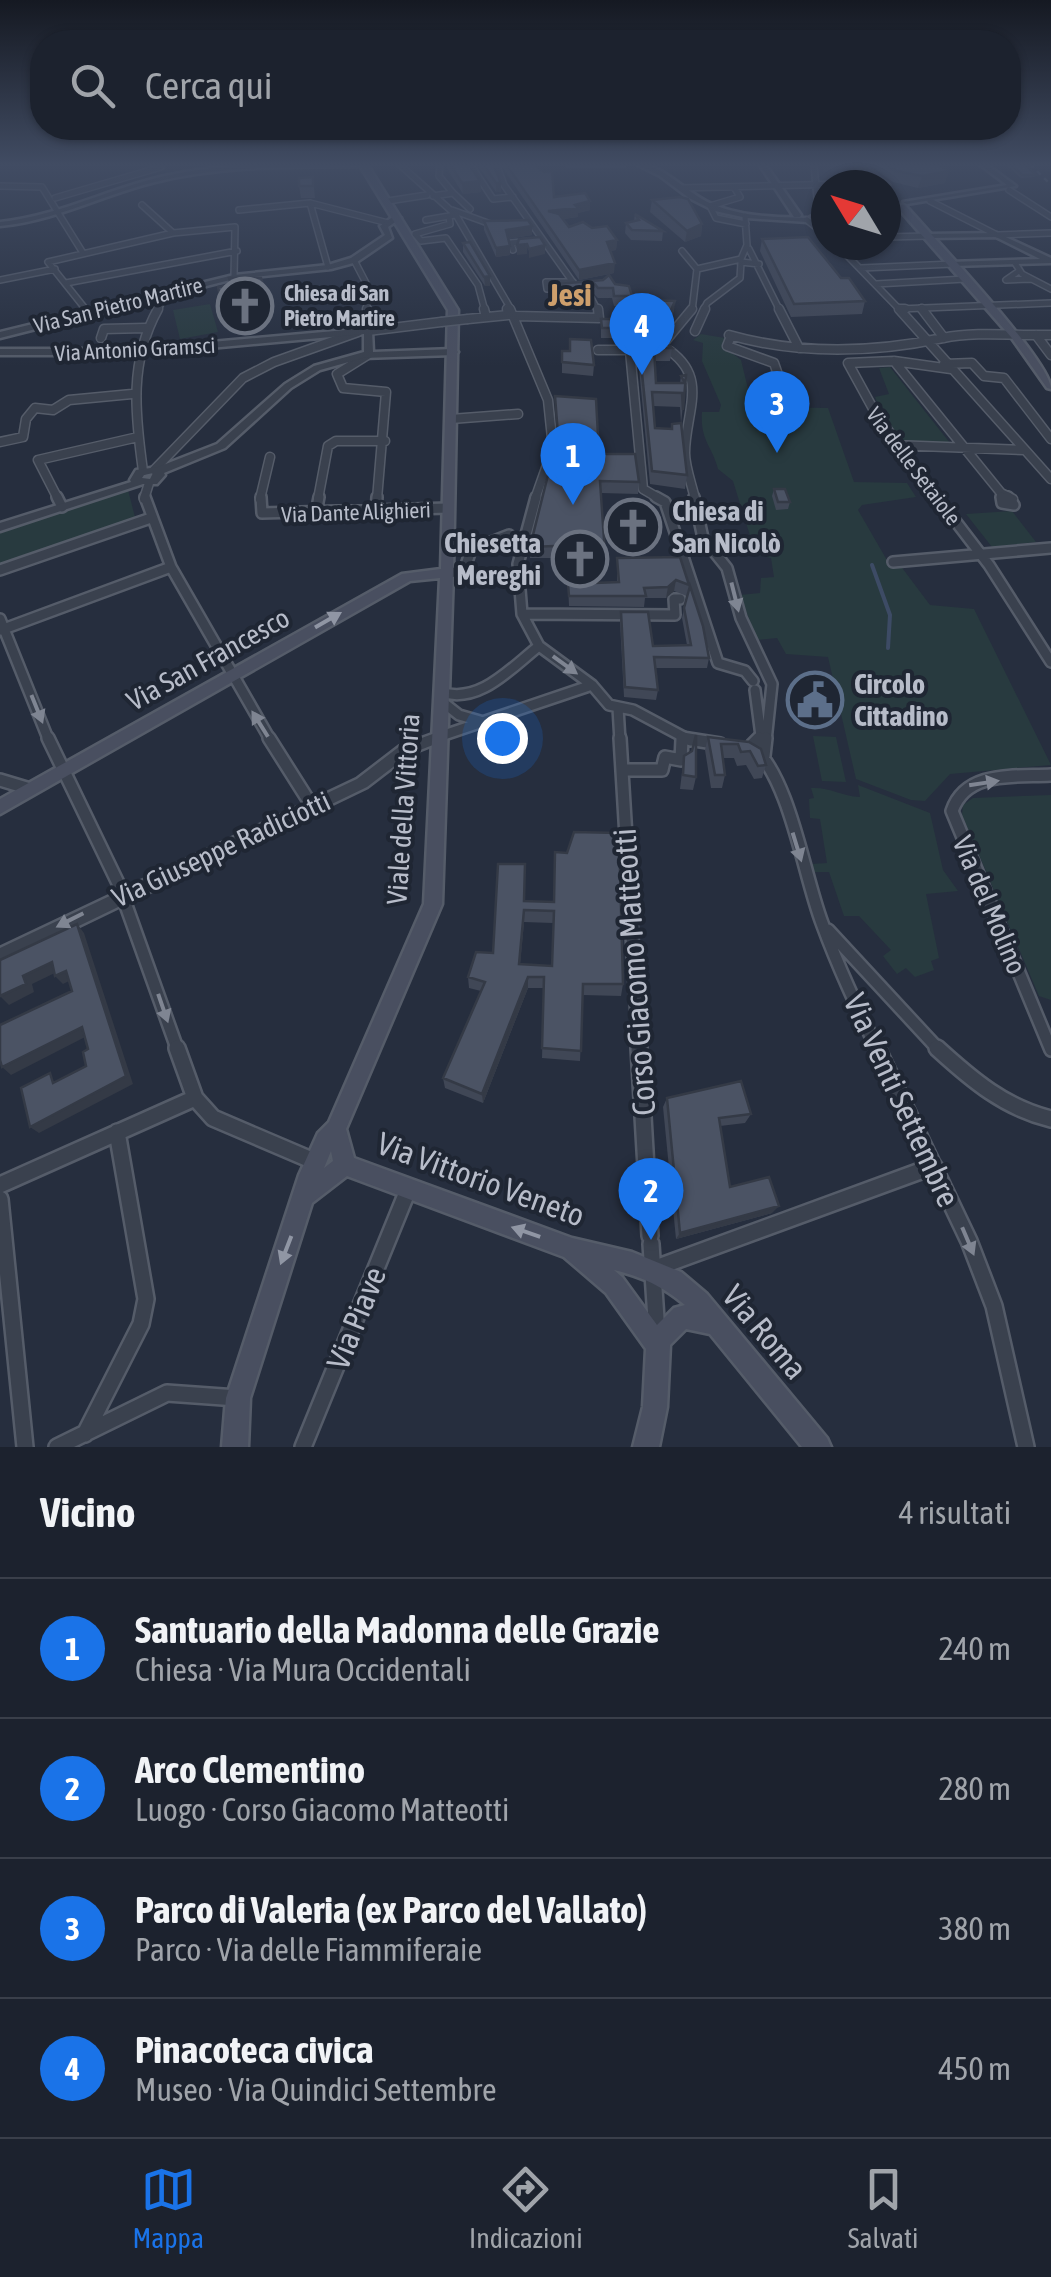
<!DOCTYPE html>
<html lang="it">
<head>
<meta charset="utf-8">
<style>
	body { margin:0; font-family:"Asap Condensed",sans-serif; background:#252a36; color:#f1f3f6 }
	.compass { position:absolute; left:811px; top:170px; width:90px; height:90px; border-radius:50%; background:#1c222e; box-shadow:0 2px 8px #0004; rotate:308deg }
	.you { position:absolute; left:502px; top:738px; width:35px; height:35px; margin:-25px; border:8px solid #fff; border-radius:50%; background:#1a73e8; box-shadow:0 0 0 15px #1a73e833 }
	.badge { display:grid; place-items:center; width:65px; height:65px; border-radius:50%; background:#1a73e8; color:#fff; font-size:32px; font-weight:700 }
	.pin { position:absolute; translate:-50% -82px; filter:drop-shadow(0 2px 5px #0008) }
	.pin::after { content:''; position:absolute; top:52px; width:35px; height:30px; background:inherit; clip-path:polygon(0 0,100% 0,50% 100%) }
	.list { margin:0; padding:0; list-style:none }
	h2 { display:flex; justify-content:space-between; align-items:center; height:130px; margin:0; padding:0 40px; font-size:42px }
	h2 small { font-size:32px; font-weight:400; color:#a0a4aa }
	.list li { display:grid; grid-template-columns:65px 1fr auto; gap:30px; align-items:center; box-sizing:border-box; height:140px; padding:0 40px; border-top:2px solid #3a3f4a }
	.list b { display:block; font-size:38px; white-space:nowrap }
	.list p { margin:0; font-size:32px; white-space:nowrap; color:#a0a4aa }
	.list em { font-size:32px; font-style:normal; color:#a0a4aa }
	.icon { flex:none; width:55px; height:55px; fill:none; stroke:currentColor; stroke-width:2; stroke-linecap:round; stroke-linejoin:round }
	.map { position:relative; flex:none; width:1051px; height:1447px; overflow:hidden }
	.search { position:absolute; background:#1c222e; box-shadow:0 2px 8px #0004; left:30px; right:30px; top:30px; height:110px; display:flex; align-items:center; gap:25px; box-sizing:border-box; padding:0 35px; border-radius:40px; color:#a0a4aa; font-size:38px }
	.sheet { height:690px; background:#1c222e }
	nav { display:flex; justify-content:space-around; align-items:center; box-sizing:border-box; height:140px; border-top:2px solid #3a3f4a; background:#1c222e; font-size:28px; color:#a0a4aa }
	nav a { display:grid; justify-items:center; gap:5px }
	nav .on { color:#1a73e8 }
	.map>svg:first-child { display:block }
</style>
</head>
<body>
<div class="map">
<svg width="1051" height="1447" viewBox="0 0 1051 1447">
	<rect width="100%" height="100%" fill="#262e3e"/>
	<path fill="#283a3f" d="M210,304L218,332L180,339L173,310Z
		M701,334L725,338L722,345L741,360L751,401L761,407L828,408L854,482L907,483L916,497L862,505L858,510L888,562L897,561L930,605L974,609L1051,765L950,774L925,801L911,800L856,779L828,657L786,654L777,638L757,640L740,595L760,593L761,578L774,577L771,558L756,555L733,481L718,469C712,445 700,441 702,412H719L721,405L702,361L703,343L693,340Z
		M890,367L950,443L902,441L884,418L875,397L889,394L879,368Z
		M128,490L136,521L0,566V531Z
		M1012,511L1036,542L992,547L966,514Z
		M813,736L836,737L846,782L822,781Z
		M858,785L930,813L943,870L958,891L926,894L939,958L931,961L934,970L915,977L906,968L897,974L883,956L891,950L859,916H844L829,872H814L812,864L827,863L820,819L810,818L809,799L814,798L811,788C830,787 841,796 860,797Z
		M1051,795V1000L1039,996L962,815L963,805L973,798Z"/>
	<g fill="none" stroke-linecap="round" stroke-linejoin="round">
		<path stroke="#3d4b65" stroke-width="4" d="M872,565L890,615L888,648"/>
		<g stroke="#555c69" stroke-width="8">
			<path id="minor-far4" d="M363,164H367
				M399,164L456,215L512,311
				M440,164L439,176L453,193
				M470,164L493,199L513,197
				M496,164L504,185L577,288
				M569,164H623
				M814,164L818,211H824
				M0,186L42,187L83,253
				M734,187L740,197L710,206L716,218L746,224
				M680,188L883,183
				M1009,190L1051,217
				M433,196L453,193L470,209
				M55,198L161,167
				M388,201L427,195
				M930,201L997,235L1051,233
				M886,202H895
				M310,203L328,267
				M142,205L173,233
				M239,210L310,203L388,223
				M452,210L496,226
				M449,216L450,224L415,234L421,241L446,238L478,285L485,311
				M426,220L455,215
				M807,220L826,235
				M886,237L929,236
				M837,245L901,311
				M749,249L780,311
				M513,250L511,243L532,241
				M682,251L697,269
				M354,260L366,283L367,311
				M1015,263L1022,274L1051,289
				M861,268L953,264
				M697,269L741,259L747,245L745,216
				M1019,271L1006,280L1031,279
				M0,280L55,269
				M66,283L237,251
				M876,284L965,279
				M568,287L547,289L546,282H573
				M591,298L598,311
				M507,307L508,311
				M921,308L924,311
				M899,309L1051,303
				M87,311L48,262L173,233L235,227L234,277
				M157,311L168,291
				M692,311L697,269
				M703,311L707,303L740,278L741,262L759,264"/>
		</g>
		<g stroke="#555c69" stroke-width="11">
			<path id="minor-far3" d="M367,309L368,331L441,322
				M484,309L486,317
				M510,309L548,400L553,448L535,499
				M779,309L799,348
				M899,309L1051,479
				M899,309H905
				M922,309L944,338
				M516,316L599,318L598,309
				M468,319L508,315L507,309
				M695,331L705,309
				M729,335C800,355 872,353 943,338C976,331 1017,336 1051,335
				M1036,335L1051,355
				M731,336L727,346L774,363L783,389
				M101,338L104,329L145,328
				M598,350H658L692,309
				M630,351L643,489L660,499
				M670,351C709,379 685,413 685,453C685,467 692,485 695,499
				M369,354L337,374L343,388L386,392L377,499
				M894,361L1001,493
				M944,364L972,363L984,376L1004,378L1051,439
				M451,419L518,414
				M0,442L23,437L26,419L35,408L53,410L69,400L132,394
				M894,445L1024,450
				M154,470L243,378L274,362L358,332
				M143,471C135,414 129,361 158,309
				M1001,493L1013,499
				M1001,493L1002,499
				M58,499L38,460L138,437
				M144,499L149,483
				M260,499L270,457
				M318,499L328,446L336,441H385
				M939,499L876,414L848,363L894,361L951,369"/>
		</g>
		<g stroke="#555c69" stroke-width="14">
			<path id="minor-far2" d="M57,497L62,507
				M145,497L171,567L271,741
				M261,497L262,513L449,508
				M536,497L518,564L522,614L539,646L592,685L609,705L633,710L691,741
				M656,497L665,502L718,663L745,671L753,681
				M694,497L703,538L727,568L741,618L772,684L766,741
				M937,497L989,565L1051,662
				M1001,497L1002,503L1014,505L1008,497
				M376,512L377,497
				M316,513L319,497
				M893,562L1051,548
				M0,570L148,519
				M447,573L464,571L471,550L509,535
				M522,614L675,615L674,599H680
				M0,619L49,741
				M1,630L171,567
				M755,690L761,736L756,741
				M441,692C479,705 511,668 539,646
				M440,700L459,715L480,721
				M618,708L620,741
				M438,737L592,685"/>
		</g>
		<g stroke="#555c69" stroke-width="16">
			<path id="minor-far1" d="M48,738L118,883L178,1051
				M269,738L312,806
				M620,738L639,1051
				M682,738L720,744
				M752,745C791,781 803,873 822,923C838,967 858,1009 878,1051
				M752,745L759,738
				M764,756L766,738
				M622,770H662L665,757L681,760L682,739
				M1051,775C1015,777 966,770 952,811L1051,1050
				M0,780L30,789
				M828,930L940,1051"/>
		</g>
		<g stroke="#555c69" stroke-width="20">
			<path id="minor" d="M177,1048L195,1098L213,1118L316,1162
				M639,1048L650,1236
				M877,1048L969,1241L994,1306L1026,1447
				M937,1048C972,1080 1005,1108 1051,1119
				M0,1185L195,1098
				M0,1199L25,1447
				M651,1244L657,1334
				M653,1269L934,1166
				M85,1434L141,1324L146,1299L117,1132
				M57,1447L167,1393L237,1398
				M303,1447L408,1190"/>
		</g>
		<g stroke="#555c69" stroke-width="5">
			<path id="tertiary" d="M259,164H366L363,166C294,167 223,165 155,182C102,195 55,221 0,226V222C48,217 89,198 135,184C175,171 217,167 259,164Z
				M636,164C662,162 687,194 712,204C742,217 775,217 807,218L811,220L807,222L747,218L715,211L689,198L660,176Z
				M759,164H765L801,215L800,217H794Z
				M979,164H986L1016,186L907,204L903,202L1007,185Z
				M886,204L903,206L886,208Z
				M826,212V216L814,219L810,217Z
				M394,216L401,218L388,227L392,238L357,262L331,269L234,279L0,338V332L234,275L328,265L351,258L385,235L380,226Z
				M997,233L1051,258V263L953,266L949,264L950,262L1040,259L996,237L929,238L925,236L929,234Z
				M368,328L372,331L373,352L453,349L458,352L453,355L363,358L320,370L291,388L225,448L164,473L165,475L157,484H143L0,531V523L131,482L130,480L136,470L158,467L217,444L285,384L314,366L364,352V334L134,355H0V349H134ZM153,473L150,479L142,478L144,475Z
				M438,732L443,733L445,737L443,741L410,754L367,787L0,964V948L357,779L400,746Z"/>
		</g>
		<g stroke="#555c69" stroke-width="5">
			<path id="secondary" d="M359,164H367L458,310L453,573L442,904L346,1129L354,1158L572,1238L632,1252L681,1272L707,1294L827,1438L831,1447H802L710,1334L686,1329L670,1345L667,1407L659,1447H633L643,1407L646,1349L606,1293L564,1257L347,1176L312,1203L250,1398L248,1447H222L226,1398L299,1175L318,1133L329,1122L424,904L440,578L410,581L0,814V799L402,574L441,569L448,310ZM331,1151L333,1161L324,1168ZM614,1270C643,1277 662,1286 685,1305L674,1308L657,1325L622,1277Z
				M855,164H862L889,185L886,187V185H880Z
				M899,205H905C930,234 1051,361 1051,389L1047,388L1011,337L899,209Z"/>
		</g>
		<use href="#minor-far4" stroke="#3a414e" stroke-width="5"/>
		<use href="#minor-far3" stroke="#3a414e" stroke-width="8"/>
		<use href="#minor-far2" stroke="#3a414e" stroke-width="9"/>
		<use href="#minor-far1" stroke="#3a414e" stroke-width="11"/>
		<use href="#minor" stroke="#3a414e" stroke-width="15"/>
		<use href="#tertiary" fill="#3a414e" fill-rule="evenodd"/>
		<use href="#secondary" fill="#494f60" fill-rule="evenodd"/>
		<path stroke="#5d6474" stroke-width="2.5" stroke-dasharray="5 5" stroke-linecap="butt" d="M1030,164L1051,185"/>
		<g stroke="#555c69" stroke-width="11" stroke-linecap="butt">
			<path id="minor-bridge" d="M441,322L468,319"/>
		</g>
		<use href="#minor-bridge" stroke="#3a414e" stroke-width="8"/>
	</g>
	<path fill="#404756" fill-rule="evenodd" d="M447,164H469L480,181L481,192L463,194L448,170Z
		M477,164H493L501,183V192H496Z
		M500,164H533L554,197L590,210L578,213V217L563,219L569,227L592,228L617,240L616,250L610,251L614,273L579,280Z
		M872,164H937L945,183L918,188L893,182L871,166Z
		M1005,164H1025L1036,175L1034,177L1021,178Z
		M313,177L315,198H301L299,186Z
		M652,200L702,224L701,236L685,242L650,212Z
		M635,214L663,231L662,241L631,240L625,233L626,223L634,221Z
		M484,221L532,235L508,239L510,255L496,257L484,230Z
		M762,239L841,278L865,301L862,314L791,317L760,251Z
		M463,243L490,276V286H485L463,252Z
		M603,280L615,284L632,296L631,306H614L612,298H598L592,292L581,305L557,294V284Z
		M647,300L674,311L664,330L646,329Z
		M601,319L628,328L627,338H601Z
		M639,344L672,348L670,361H655L656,383H680L681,376L686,375L681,424L687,475L685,489L650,484L638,358ZM653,406L680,407L681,423L672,424L671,429L655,428Z
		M562,351L594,365L593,376L562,373Z
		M555,396L599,454L639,482L638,494L601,493L605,554L604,566L562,564L554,558H530V547L557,439Z
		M774,489L790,502L788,509L776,510L772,496Z
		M616,519L652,524L629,538L615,530Z
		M617,558L689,585L687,596L674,591L666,598H645L644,607L569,606L568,584L617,582Z
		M684,608L709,658L707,668H655L658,690L656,700L624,697L620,623L621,612L653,646L687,645L682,618Z
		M708,737L749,742L766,765L762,778L754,779L746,765L737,766L734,758H723L725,775L722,788H711L705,750Z
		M684,756L696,777L693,790L680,789Z
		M524,901L554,902L623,984L621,996L583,995L580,1061L542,1058L544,988H528L483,1103L445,1088L443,1078L481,991L469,988L468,977L493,953ZM524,922L553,923L552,966L520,964Z
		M667,1098L751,1114L745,1123L720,1126L730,1187L772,1213L676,1239L663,1107Z"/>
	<path fill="#343a46" d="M949,171L945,183L918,188L922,176Z
		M480,181L481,192L463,194L462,183Z
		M496,183H501V192H496Z
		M590,201V210L578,213V217L548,221V211Z
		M702,224L701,236L685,242L687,231Z
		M532,226V235L506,239V230Z
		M617,240L616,250L606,251L607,242Z
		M527,244V254L517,255V245Z
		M545,245V254L529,258V249Z
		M510,246V255L496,257V248Z
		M615,263L614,273L579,280V270Z
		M490,276V286H485L484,277Z
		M593,282L592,292L581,305V295Z
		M267,299L270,312L225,318L222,305Z
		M675,301L674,311L664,330L666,321Z
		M654,513L652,524L629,538L630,528Z
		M676,580L674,591L666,598L668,587Z
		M77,924L84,933L133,1084L39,1133L30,1127L126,1076Z
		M52,962L59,971L32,984L34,992L9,1005L0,996L23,976Z
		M66,971L73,979L63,984L55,976Z
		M528,977V988L483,1103L482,1094Z
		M82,1027L89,1035L11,1075L2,1067Z
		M779,1206L772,1213L676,1239L680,1233Z"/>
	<path fill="#4b5364" stroke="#343a46" stroke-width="2.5" fill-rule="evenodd" d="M450,164H469L480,181L462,183Z
		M483,164H493L501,183H496Z
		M506,164H533L544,172L552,171L554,197L585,193L590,201L575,205L578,208L548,211L559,214L569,227L583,222L592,228L607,226L617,240L607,242L615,263L579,270Z
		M886,164H937L949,171L922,176L896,171Z
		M1010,164H1025L1036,175H1022Z
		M313,177V186H299V178Z
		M680,197L688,199L702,224L687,231L652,200Z
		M635,214L663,231L632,230L626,223L639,220Z
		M528,220L532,226L506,230L510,246L496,248L484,221Z
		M540,237L545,245L529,249L527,244L517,245L519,239Z
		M808,237L841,278H849L865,301L794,304L762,239Z
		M470,242L490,276L484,277L463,243Z
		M609,275L615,284L629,286L632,296H614L613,288H598L593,282L581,295L557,284L603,280Z
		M229,278H261L267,299L222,305L218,287L231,285Z
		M647,300L675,301L666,321L647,319Z
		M601,319H627L628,328H602Z
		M570,339L591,340L594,365L562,362V351H570Z
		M665,342L672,348H654L656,383H685L681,376L686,375L683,410L682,393L652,392L655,428L672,429V424L681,423L687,475L652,471L639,344Z
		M555,396L596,399L599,454H635L639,482L600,481L605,554L562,552L554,546L530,547L558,435Z
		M774,489H785L790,502H778Z
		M637,506L654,513L630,528L616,519Z
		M680,557L689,585L676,580L668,587L644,588L646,596H569L568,584L619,582L617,558Z
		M690,586L703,626L709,658L654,657L658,690L625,687L621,612H648L653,646L691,645L684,608Z
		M696,735V777L683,775L684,756L692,751Z
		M708,737L749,742L761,749L766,765L758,766L750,751L741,752L738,744H721L725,775H715Z
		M574,832L619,833L623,984H583L581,1051L542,1048L544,977H528L482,1094L443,1078L485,982L468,977L476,952L493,953L498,864H525L524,901L554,902L555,852L567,853ZM524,910L554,911L552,966L519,964Z
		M77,924L126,1076L30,1127L21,1088L50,1073L53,1083L86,1066L83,1052L88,1049L82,1027L2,1067L0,1060V1025L72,991L66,971L55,976L52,962L23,976L26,984L0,996V960Z
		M741,1081L751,1114L719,1118L730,1187L769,1177L779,1206L680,1233L667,1098Z"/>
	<defs><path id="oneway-solid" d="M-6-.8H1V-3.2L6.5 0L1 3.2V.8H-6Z" transform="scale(2.5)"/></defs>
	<g fill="#7f8592">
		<use href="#oneway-solid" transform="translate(735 597) rotate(76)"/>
		<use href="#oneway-solid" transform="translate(565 665) rotate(36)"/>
		<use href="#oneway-solid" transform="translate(37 709) rotate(68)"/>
		<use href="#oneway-solid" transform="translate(260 724) rotate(-122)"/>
		<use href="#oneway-solid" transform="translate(984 783) rotate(-9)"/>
		<use href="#oneway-solid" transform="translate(797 847) rotate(73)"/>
		<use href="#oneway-solid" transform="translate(70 920) rotate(153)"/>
		<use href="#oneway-solid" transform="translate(163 1008) rotate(71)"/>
		<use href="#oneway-solid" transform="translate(968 1241) rotate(67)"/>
	</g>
	<g fill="#9096a4">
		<use href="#oneway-solid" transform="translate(328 620) rotate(-30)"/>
		<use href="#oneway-solid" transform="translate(526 1232) rotate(-161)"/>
		<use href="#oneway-solid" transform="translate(286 1250) rotate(111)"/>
	</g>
	<linearGradient id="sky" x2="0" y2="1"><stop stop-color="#151922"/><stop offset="0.45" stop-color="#414c63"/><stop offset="1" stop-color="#414c63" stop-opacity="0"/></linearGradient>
	<rect width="1051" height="366" fill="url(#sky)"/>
	<defs>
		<g id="church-ring" transform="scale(2.875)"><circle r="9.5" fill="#1f2633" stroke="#6b7280" stroke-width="1.5"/><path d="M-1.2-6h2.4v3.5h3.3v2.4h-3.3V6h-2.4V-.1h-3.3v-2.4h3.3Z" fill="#6b7280"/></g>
		<g id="civic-ring" transform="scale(2.875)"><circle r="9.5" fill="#1f2633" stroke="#5c6f8a" stroke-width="1.5"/><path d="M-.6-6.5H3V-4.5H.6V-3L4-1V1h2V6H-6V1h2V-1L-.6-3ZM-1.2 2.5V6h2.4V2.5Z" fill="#5c6f8a"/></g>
	</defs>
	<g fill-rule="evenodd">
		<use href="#church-ring" x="245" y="306"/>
		<use href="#church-ring" x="633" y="527"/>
		<use href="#church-ring" x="580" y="559"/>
		<use href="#civic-ring" x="815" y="700"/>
	</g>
	<g text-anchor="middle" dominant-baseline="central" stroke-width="8" stroke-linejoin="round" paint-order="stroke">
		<g font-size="22" font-weight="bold" fill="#b7bcc9" stroke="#1f2633" text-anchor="start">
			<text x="284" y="293">Chiesa di San<tspan x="284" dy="25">Pietro Martire</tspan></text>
		</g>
		<g font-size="22" fill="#b7bcc9" stroke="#1f2633">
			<text transform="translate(118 305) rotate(-14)">Via San Pietro Martire</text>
			<text transform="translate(135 349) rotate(-3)">Via Antonio Gramsci</text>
			<text transform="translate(914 466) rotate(53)">Via delle Setaiole</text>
			<text transform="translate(356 512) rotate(-2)">Via Dante Alighieri</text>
		</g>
		<g font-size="28" font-weight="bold" fill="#b7bcc9" stroke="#1f2633" text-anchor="start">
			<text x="672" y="511">Chiesa di<tspan x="672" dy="32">San Nicolò</tspan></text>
			<text x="541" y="543" text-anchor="end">Chiesetta<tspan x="541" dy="32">Mereghi</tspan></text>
			<text x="854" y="684">Circolo<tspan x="854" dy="32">Cittadino</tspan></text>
		</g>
		<g font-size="28" fill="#b7bcc9" stroke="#1f2633">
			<text transform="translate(208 659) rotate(-29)">Via San Francesco</text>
			<text transform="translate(403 809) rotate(-86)">Viale della Vittoria</text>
			<text transform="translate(221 849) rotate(-25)">Via Giuseppe Radiciotti</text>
			<text transform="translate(990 905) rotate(67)">Via del Molino</text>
		</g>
		<g font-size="32" font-weight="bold" fill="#ce9f6c" stroke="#1f2633">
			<text x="570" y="294">Jesi</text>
		</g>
		<g font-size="32" fill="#b7bcc9" stroke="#1f2633">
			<text transform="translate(634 972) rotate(-94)">Corso Giacomo Matteotti</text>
			<text transform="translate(902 1100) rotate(65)">Via Venti Settembre</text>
			<text transform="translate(481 1179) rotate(20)">Via Vittorio Veneto</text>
			<text transform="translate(356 1318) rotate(-68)">Via Piave</text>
			<text transform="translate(765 1332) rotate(50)">Via Roma</text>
		</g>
	</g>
</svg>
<svg class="compass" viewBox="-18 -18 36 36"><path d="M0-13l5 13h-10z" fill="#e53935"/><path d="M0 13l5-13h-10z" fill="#a0a4aa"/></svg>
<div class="you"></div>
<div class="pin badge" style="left:573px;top:505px">1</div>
<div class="pin badge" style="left:651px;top:1240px">2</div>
<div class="pin badge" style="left:777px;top:453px">3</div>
<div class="pin badge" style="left:642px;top:375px">4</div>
<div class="search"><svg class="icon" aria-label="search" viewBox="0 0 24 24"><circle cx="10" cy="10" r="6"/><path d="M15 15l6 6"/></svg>Cerca qui</div>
</div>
<section class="sheet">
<h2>Vicino<small>4 risultati</small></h2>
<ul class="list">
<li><span class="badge">1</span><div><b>Santuario della Madonna delle Grazie</b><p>Chiesa · Via Mura Occidentali</p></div><em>240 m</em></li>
<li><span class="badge">2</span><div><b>Arco Clementino</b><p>Luogo · Corso Giacomo Matteotti</p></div><em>280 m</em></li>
<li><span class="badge">3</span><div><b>Parco di Valeria (ex Parco del Vallato)</b><p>Parco · Via delle Fiammiferaie</p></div><em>380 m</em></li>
<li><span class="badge">4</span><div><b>Pinacoteca civica</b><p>Museo · Via Quindici Settembre</p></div><em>450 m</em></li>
</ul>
</section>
<nav>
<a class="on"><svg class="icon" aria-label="map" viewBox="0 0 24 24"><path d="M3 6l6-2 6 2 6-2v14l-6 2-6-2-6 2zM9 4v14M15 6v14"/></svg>Mappa</a>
<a><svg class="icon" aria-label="directions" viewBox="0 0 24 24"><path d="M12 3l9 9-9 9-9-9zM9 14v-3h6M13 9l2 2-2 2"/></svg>Indicazioni</a>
<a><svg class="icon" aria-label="saved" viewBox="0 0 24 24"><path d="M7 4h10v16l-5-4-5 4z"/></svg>Salvati</a>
</nav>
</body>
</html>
